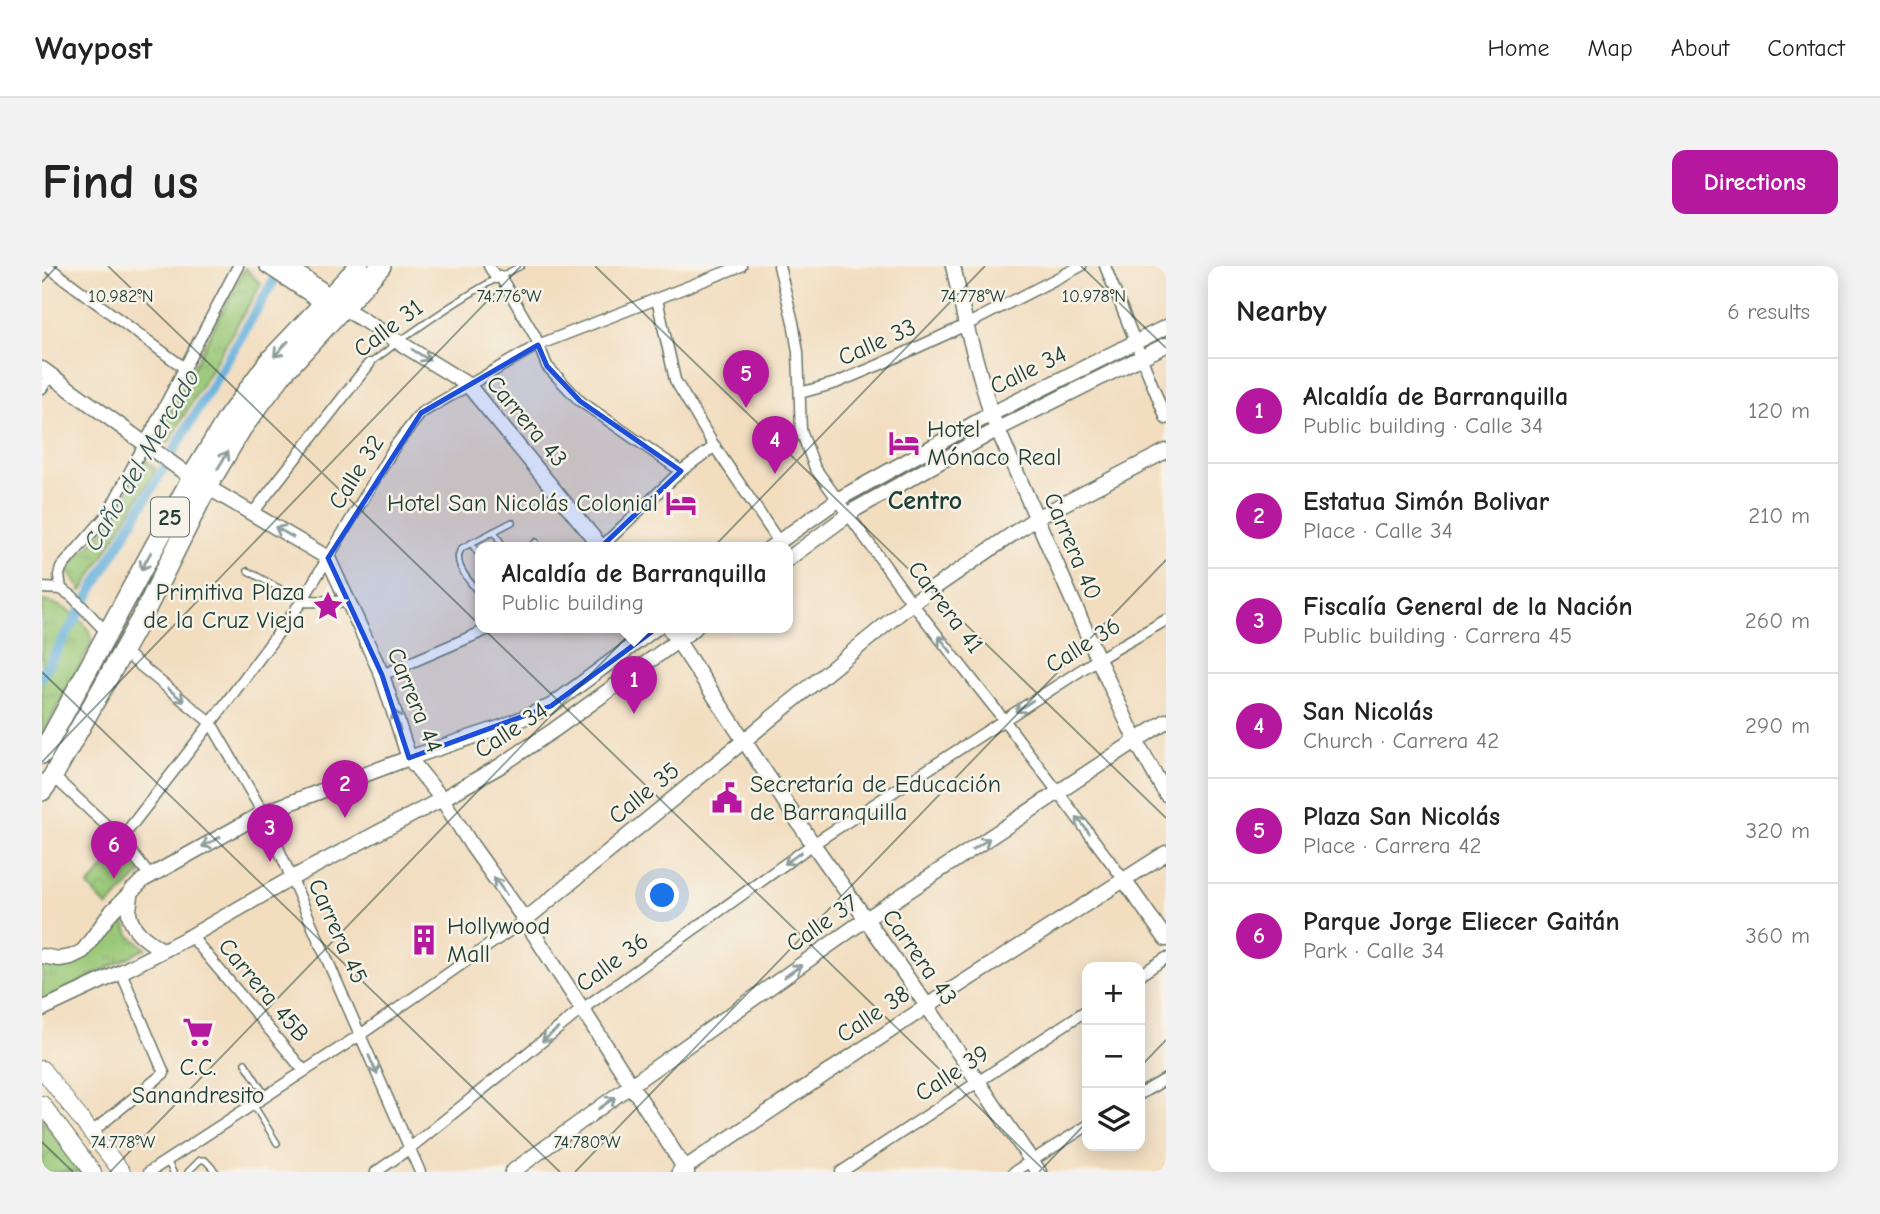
<!DOCTYPE html>
<html lang="en">
<head>
<meta charset="utf-8">
<style>
	body { margin:0; font-family:"Comic Neue",sans-serif; background:#f2f2f2; color:#222 }
	.controls { position:absolute; right:21px; bottom:21px; display:grid; overflow:hidden; border-radius:14px; box-shadow:0 4px 18px #0003 }
	.controls button { width:63px; height:63px; display:grid; place-items:center; padding:0; border:0; border-bottom:2px solid #e0e0e0; background:#fff; color:#222; font:35px sans-serif }
	.you { position:absolute; left:621px; top:630px; width:24px; height:24px; margin:-18px; border:5px solid #fff; border-radius:50%; background:#1a73e8; box-shadow:0 0 0 10px #1a73e833 }
	.badge { display:grid; place-items:center; width:46px; height:46px; border-radius:50%; background:#b5179e; color:#fff; font-size:23px; font-weight:700 }
	.pin { position:absolute; translate:-50% -58px; filter:drop-shadow(0 2px 4px #0008) }
	.pin::after { content:''; position:absolute; top:37px; width:24px; height:21px; background:inherit; clip-path:polygon(0 0,100% 0,50% 100%) }
	.popup { position:absolute; left:433px; top:276px; width:318px; height:91px; box-sizing:border-box; display:grid; place-content:center; border-radius:14px; background:#fff; filter:drop-shadow(0 2px 5px #0005); font-size:23px; white-space:nowrap; color:#767676 }
	.popup b { font-size:26px; color:#222 }
	.popup::after { content:''; position:absolute; left:50%; top:100%; margin-left:-14px; border:14px solid transparent; border-top-color:#fff }
	.list { margin:0; padding:0; list-style:none }
	h2 { display:flex; justify-content:space-between; align-items:center; height:91px; margin:0; padding:0 28px; font-size:30px }
	h2 small { font-size:23px; font-weight:400; color:#767676 }
	.list li { display:grid; grid-template-columns:46px 1fr auto; gap:21px; align-items:center; box-sizing:border-box; height:105px; padding:0 28px; border-top:2px solid #e0e0e0 }
	.list b { display:block; font-size:26px; white-space:nowrap }
	.list p { margin:0; font-size:23px; white-space:nowrap; color:#767676 }
	.list em { font-size:23px; font-style:normal; color:#767676 }
	.icon { flex:none; width:38px; height:38px; fill:none; stroke:currentColor; stroke-width:2; stroke-linecap:round; stroke-linejoin:round }
	.map { position:relative; flex:none; width:1124px; height:906px; overflow:hidden; border-radius:14px }
	header { display:flex; align-items:center; gap:42px; box-sizing:border-box; height:98px; padding:0 35px; background:#fff; border-bottom:2px solid #e0e0e0 }
	header strong { font-size:33px }
	nav { display:flex; gap:38px; margin-inline-start:auto; font-size:24px }
	.intro { display:flex; align-items:center; justify-content:space-between; box-sizing:border-box; height:168px; padding:0 42px }
	h1 { margin:0; font-size:49px }
	.button { padding:18px 32px; border-radius:14px; background:#b5179e; color:#fff; font-size:24px; font-weight:700 }
	main { display:flex; gap:42px; padding:0 42px }
	aside { flex:1; background:#fff; border-radius:14px; box-shadow:0 4px 18px #0003 }
	.map>svg:first-child { display:block }
</style>
</head>
<body>
<header>
<strong>Waypost</strong>
<nav><a>Home</a><a>Map</a><a>About</a><a>Contact</a></nav>
</header>
<div class="intro"><h1>Find us</h1><a class="button">Directions</a></div>
<main>
<div class="map">
<svg width="1124" height="906" viewBox="0 0 1124 906">
	<defs>
		<pattern id="grass-tufts" width="24" height="20" patternUnits="userSpaceOnUse" patternTransform="scale(1.75)"><rect width="24" height="20" fill="#99c877"/><path d="M3 7l-1-3M5 7V3M7 7l1-3M15 17l-1-3M17 17v-4M19 17l1-3" fill="none" stroke="#7ca462"/></pattern>
		<pattern id="park-crowns" width="20" height="18" patternUnits="userSpaceOnUse" patternTransform="scale(1.75)"><rect width="20" height="18" fill="#99c877"/><path d="M2 6a3 3 0 1 1 6 0M12 15a3 3 0 1 1 6 0" fill="none" stroke="#7ca462"/></pattern>
	</defs>
	<rect width="100%" height="100%" fill="#f7f3e8"/>
	<filter id="ink" filterUnits="userSpaceOnUse"><feTurbulence type="fractalNoise" baseFrequency=".0143" numOctaves="2"/><feDisplacementMap in="SourceGraphic" scale="14" xChannelSelector="R" yChannelSelector="G"/><feConvolveMatrix kernelMatrix="1 2 1 2 8 2 1 2 1" color-interpolation-filters="sRGB"/></filter>
	<filter id="wash" filterUnits="userSpaceOnUse"><feTurbulence type="fractalNoise" baseFrequency=".00686" numOctaves="4" result="noise"/><feDisplacementMap in="SourceGraphic" scale="28" xChannelSelector="R" yChannelSelector="G"/><feGaussianBlur stdDeviation="1.57" result="paint"/><feColorMatrix in="noise" values="0 0 0 0 0 0 0 0 0 0 0 0 0 0 0 0 0 1.4 0 .05"/><feComposite in="paint" operator="in"/></filter>
	<g filter="url(#wash)">
		<rect width="100%" height="100%" fill="#f2ddbf"/>
		<path fill="url(#grass-tufts)" stroke="#5c8256" stroke-width="2" d="M203,2L219,18L126,177L116,169Z
			M101,192L114,203L40,325L25,303L72,254Z
			M0,335C18,336 52,357 49,378L0,470Z
			M80,646L87,669L104,682L0,736V698C38,714 61,672 80,646Z"/>
		<path fill="url(#park-crowns)" stroke="#5c8256" stroke-width="2" d="M78,584L99,607L65,641L46,620Z
			M0,853L39,906H0Z"/>
		<g fill="none" stroke-linecap="round" stroke-linejoin="round">
			<path stroke="#63b0dc" stroke-width="10" d="M0,410L239,2"/>
		</g>
	</g>
	<g filter="url(#ink)">
		<g fill="none" stroke-linecap="round" stroke-linejoin="round">
			<g stroke="#697565" stroke-width="8">
				<path id="lane" d="M327,98C373,63 426,25 479,0
					M452,265L462,282
					M429,277L438,290
					M488,282L494,276
					M206,305L260,335
					M438,329C429,316 408,297 420,282L470,256
					M203,797L224,830
					M211,838L235,877
					M125,895L131,906
					M146,906L158,894H163L174,906"/>
			</g>
			<g stroke="#697565" stroke-width="13">
				<path id="street" d="M5,0L141,101
					M447,0L454,12
					M737,0L751,56L756,86L759,165L773,202L870,337L962,454L1082,614
					M1063,0L1124,153
					M458,10L493,70L505,100L538,135L639,205
					M615,33L633,114L671,178L737,276
					M0,122L8,109
					M758,127L794,117L837,99L924,59L1039,0
					M210,248L327,98
					M558,282L639,205L673,180
					M0,322L19,323L30,330L68,370
					M19,323L17,309L19,302L65,249L196,0
					M260,335L306,336
					M79,382L88,391L169,457L221,547L378,906
					M340,409L449,362
					M11,510L79,573L108,610
					M79,573L169,457L260,335L353,180L379,147L496,79L699,0
					M149,670L262,805
					M1098,709L1124,692
					M1098,828L1124,813
					M50,866L122,807L79,706
					M107,906L318,769L483,654
					M334,906L368,882L539,744L771,578L1056,393L1124,354
					M799,906L1045,744
					M972,906L1045,860"/>
			</g>
			<g stroke="#697565" stroke-width="17">
				<path id="secondary" d="M225,0L272,31L285,33L300,41L426,119L560,282
					M246,0L279,23L285,33
					M911,0L924,59L949,148L1056,393L1094,475L1124,528
					M0,103L150,212L286,292L340,409L367,492L400,533L430,580L483,654L645,906
					M728,282L797,233L949,148L1124,61
					M746,293L814,243L956,163L1124,79
					M627,362L771,578L881,734L997,906
					M1082,614L1124,673
					M90,624C89,631 87,640 87,647C89,665 106,675 120,684
					M483,654L870,337L994,252L1124,185
					M0,690L17,693L29,691L41,685L70,645L101,614L221,547L367,492L460,461L509,440L614,362
					M0,743L79,706L149,670L250,612L400,533L458,500L512,464L653,362
					M470,906L589,819L824,653L1124,455
					M637,906L906,726L1124,587"/>
			</g>
			<g stroke="#697565" stroke-width="18">
				<path id="primary" d="M0,803L80,906
					M0,838L51,906"/>
			</g>
			<g stroke="#697565" stroke-width="22">
				<path id="highway" d="M0,488L154,204L185,153L227,95L317,0
					M0,525L11,510L101,349L165,221L200,162L243,105L339,0"/>
			</g>
			<use href="#lane" stroke="#fff" stroke-width="5"/>
			<use href="#street" stroke="#fff" stroke-width="10"/>
			<use href="#secondary" stroke="#fff" stroke-width="14"/>
			<use href="#primary" stroke="#fff" stroke-width="16"/>
			<use href="#highway" stroke="#fff" stroke-width="19"/>
		</g>
		<defs><path id="oneway-shaft" d="M-6 0H5M1.5-3L5.5 0L1.5 3" fill="none" stroke-width="1.6" stroke-linecap="round" stroke-linejoin="round" transform="scale(1.75)"/></defs>
		<g stroke="#8f9e9a">
			<use href="#oneway-shaft" transform="translate(239 83) rotate(133)"/>
			<use href="#oneway-shaft" transform="translate(379 89) rotate(32)"/>
			<use href="#oneway-shaft" transform="translate(181 194) rotate(-59)"/>
			<use href="#oneway-shaft" transform="translate(242 266) rotate(-150)"/>
			<use href="#oneway-shaft" transform="translate(104 295) rotate(119)"/>
			<use href="#oneway-shaft" transform="translate(903 378) rotate(-128)"/>
			<use href="#oneway-shaft" transform="translate(134 429) rotate(39)"/>
			<use href="#oneway-shaft" transform="translate(982 440) rotate(147)"/>
			<use href="#oneway-shaft" transform="translate(355 454) rotate(-108)"/>
			<use href="#oneway-shaft" transform="translate(1041 559) rotate(-127)"/>
			<use href="#oneway-shaft" transform="translate(169 576) rotate(151)"/>
			<use href="#oneway-shaft" transform="translate(939 578) rotate(-34)"/>
			<use href="#oneway-shaft" transform="translate(751 592) rotate(144)"/>
			<use href="#oneway-shaft" transform="translate(458 620) rotate(-126)"/>
			<use href="#oneway-shaft" transform="translate(751 705) rotate(-35)"/>
			<use href="#oneway-shaft" transform="translate(508 769) rotate(141)"/>
			<use href="#oneway-shaft" transform="translate(331 799) rotate(66)"/>
			<use href="#oneway-shaft" transform="translate(565 837) rotate(-36)"/>
		</g>
	</g>
	<path fill="#1d4ed8" fill-opacity="0.2" stroke="#1d4ed8" stroke-width="5" stroke-linejoin="round" d="M496,79L505,100L538,135L639,205L559,281L623,356L509,440L367,492L340,409L286,292L379,147Z"/>
	<path fill="none" stroke="#1f3d34" stroke-width="2" stroke-opacity="0.45" d="M66,0L1004,906M553,0L1124,552M1039,0L1124,82M0,16L15,0M0,406L518,906M0,496L479,0M1098,801L1124,774M0,876L31,906M68,906L943,0M533,906L1124,294M997,906L1045,856"/>
	<defs>
		<g id="hotel-bare" transform="scale(2.415)"><path d="M-6-4.5h1.5V1H6V5H4.5V3h-9V5H-6ZM-4 0a1.8 1.8 0 1 1 3.6 0ZM.5 0V-2.5h3Q6-2.5 6 0Z" fill="#b5179e" stroke="#f7f3e8" stroke-width="2.5" paint-order="stroke"/></g>
		<g id="sight-bare" transform="scale(2.415)"><path d="M0-6L1.8-2.2L6-1.7L2.9 1.2L3.7 5.4L0 3.3L-3.7 5.4L-2.9 1.2L-6-1.7L-1.8-2.2Z" fill="#b5179e" stroke="#f7f3e8" stroke-width="2.5" paint-order="stroke"/></g>
		<g id="civic-bare" transform="scale(2.415)"><path d="M-.6-6.5H3V-4.5H.6V-3L4-1V1h2V6H-6V1h2V-1L-.6-3ZM-1.2 2.5V6h2.4V2.5Z" fill="#b5179e" stroke="#f7f3e8" stroke-width="2.5" paint-order="stroke"/></g>
		<g id="building-bare" transform="scale(2.415)"><path d="M-4-6H4V6H1V3H-1V6H-4ZM-2.5-4.3h1.7v1.8h-1.7ZM.8-4.3h1.7v1.8H.8ZM-2.5-1h1.7V.8h-1.7ZM.8-1h1.7V.8H.8Z" fill="#b5179e" stroke="#f7f3e8" stroke-width="2.5" paint-order="stroke"/></g>
		<g id="supermarket-bare" transform="scale(2.415)"><path d="M-6-5.5h2.5l.6 2H6L4.5 2H-2.5L-4.4-4H-6ZM-1.5 3.2a1.3 1.3 0 1 0 .1 0ZM3 3.2a1.3 1.3 0 1 0 .1 0Z" fill="#b5179e" stroke="#f7f3e8" stroke-width="2.5" paint-order="stroke"/></g>
	</defs>
	<g fill-rule="evenodd">
		<use href="#hotel-bare" x="862" y="177"/>
		<use href="#hotel-bare" x="639" y="237"/>
		<use href="#sight-bare" x="286" y="340"/>
		<use href="#civic-bare" x="685" y="532"/>
		<use href="#building-bare" x="382" y="674"/>
		<use href="#supermarket-bare" x="156" y="766"/>
	</g>
	<g text-anchor="middle" dominant-baseline="central" stroke-width="5" stroke-linejoin="round" paint-order="stroke">
		<rect fill="#f7f3e8" stroke="#60746a" stroke-width="2" x="109" y="231.5" width="38" height="39" rx="5"/>
		<g font-size="23" font-weight="bold" fill="#1f3d34">
			<text x="128" y="251">25</text>
		</g>
		<g font-size="24" fill="#1f3d34" stroke="#f7f3e8">
			<text transform="translate(346 62) rotate(-37)">Calle 31</text>
			<text transform="translate(835 76) rotate(-24)">Calle 33</text>
			<text transform="translate(986 104) rotate(-26)">Calle 34</text>
			<text transform="translate(485 155) rotate(50)">Carrera 43</text>
			<text transform="translate(314 206) rotate(-58)">Calle 32</text>
			<text transform="translate(1031 280) rotate(67)">Carrera 40</text>
			<text transform="translate(904 341) rotate(53)">Carrera 41</text>
			<text transform="translate(1041 379) rotate(-32)">Calle 36</text>
			<text transform="translate(373 434) rotate(68)">Carrera 44</text>
			<text transform="translate(469 464) rotate(-33)">Calle 34</text>
			<text transform="translate(602 527) rotate(-39)">Calle 35</text>
			<text transform="translate(780 657) rotate(-35)">Calle 37</text>
			<text transform="translate(296 665) rotate(66)">Carrera 45</text>
			<text transform="translate(878 691) rotate(55)">Carrera 43</text>
			<text transform="translate(570 696) rotate(-36)">Calle 36</text>
			<text transform="translate(222 724) rotate(50)">Carrera 45B</text>
			<text transform="translate(831 748) rotate(-34)">Calle 38</text>
			<text transform="translate(910 807) rotate(-33)">Calle 39</text>
		</g>
		<g font-size="24" fill="#1f3d34" stroke="#f7f3e8" text-anchor="start">
			<text x="885" y="163">Hotel<tspan x="885" dy="28">Mónaco Real</tspan></text>
			<text x="616" y="237" text-anchor="end">Hotel San Nicolás Colonial</text>
			<text x="263" y="326" text-anchor="end">Primitiva Plaza<tspan x="263" dy="28">de la Cruz Vieja</tspan></text>
			<text x="708" y="518">Secretaría de Educación<tspan x="708" dy="28">de Barranquilla</tspan></text>
			<text x="405" y="660">Hollywood<tspan x="405" dy="28">Mall</tspan></text>
			<text x="156" y="801" text-anchor="middle">C.C.<tspan x="156" dy="28">Sanandresito</tspan></text>
		</g>
		<g font-size="26" font-style="italic" fill="#305a5e" stroke="#f7f3e8">
			<text transform="translate(100 194) rotate(-60)">Caño del Mercado</text>
		</g>
		<g font-size="26" font-weight="bold" fill="#1f3d34" stroke="#f7f3e8">
			<text x="883" y="235">Centro</text>
		</g>
	</g>
	<g font-size="18" text-anchor="middle" fill="#1f3d34" stroke="#f7f3e8" stroke-width="5" stroke-linejoin="round" paint-order="stroke">
		<text x="79" y="36">10.982°N</text>
		<text x="1052" y="36">10.978°N</text>
		<text x="467" y="36">74.776°W</text>
		<text x="931" y="36">74.778°W</text>
		<text x="81" y="882">74.778°W</text>
		<text x="545" y="882">74.780°W</text>
	</g>
</svg>
<div class="controls">
<button>+</button>
<button>−</button>
<button><svg class="icon" aria-label="layers" viewBox="0 0 24 24"><path d="M12 4l9 5-9 5-9-5zM3 14l9 5 9-5"/></svg></button>
</div>
<div class="you"></div>
<div class="pin badge" style="left:592px;top:448px">1</div>
<div class="popup"><b>Alcaldía de Barranquilla</b>Public building</div>
<div class="pin badge" style="left:303px;top:552px">2</div>
<div class="pin badge" style="left:228px;top:596px">3</div>
<div class="pin badge" style="left:733px;top:208px">4</div>
<div class="pin badge" style="left:704px;top:142px">5</div>
<div class="pin badge" style="left:72px;top:613px">6</div>
</div>
<aside>
<h2>Nearby<small>6 results</small></h2>
<ul class="list">
<li><span class="badge">1</span><div><b>Alcaldía de Barranquilla</b><p>Public building · Calle 34</p></div><em>120 m</em></li>
<li><span class="badge">2</span><div><b>Estatua Simón Bolivar</b><p>Place · Calle 34</p></div><em>210 m</em></li>
<li><span class="badge">3</span><div><b>Fiscalía General de la Nación</b><p>Public building · Carrera 45</p></div><em>260 m</em></li>
<li><span class="badge">4</span><div><b>San Nicolás</b><p>Church · Carrera 42</p></div><em>290 m</em></li>
<li><span class="badge">5</span><div><b>Plaza San Nicolás</b><p>Place · Carrera 42</p></div><em>320 m</em></li>
<li><span class="badge">6</span><div><b>Parque Jorge Eliecer Gaitán</b><p>Park · Calle 34</p></div><em>360 m</em></li>
</ul>
</aside>
</main>
</body>
</html>
